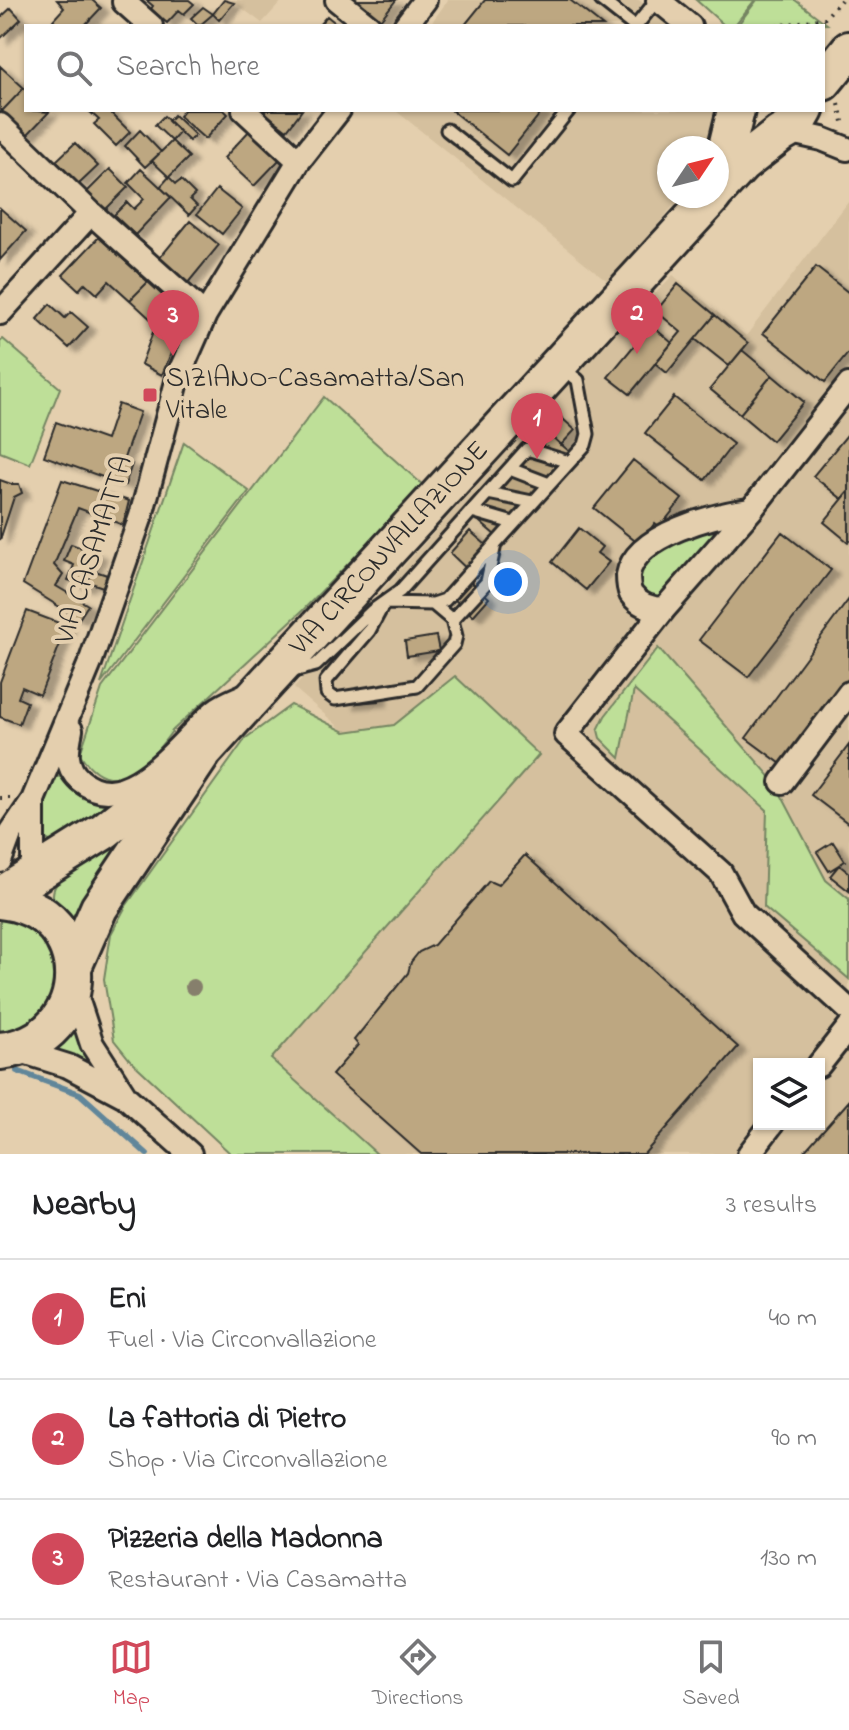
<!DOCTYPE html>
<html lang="en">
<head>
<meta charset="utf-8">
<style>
	body { margin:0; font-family:"Indie Flower",sans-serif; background:#f2f2f2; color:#202124 }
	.controls { position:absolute; right:24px; bottom:24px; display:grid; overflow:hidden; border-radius:0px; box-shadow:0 2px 6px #0004 }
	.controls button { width:72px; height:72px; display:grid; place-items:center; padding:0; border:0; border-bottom:2px solid #e0e0e0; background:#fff; color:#202124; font:40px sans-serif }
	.compass { position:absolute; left:657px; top:136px; width:72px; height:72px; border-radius:50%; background:#fff; box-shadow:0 2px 6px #0004; rotate:55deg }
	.you { position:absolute; left:508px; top:582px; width:28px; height:28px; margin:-20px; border:6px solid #fff; border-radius:50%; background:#1a73e8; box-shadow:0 0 0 12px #1a73e833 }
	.badge { display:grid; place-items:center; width:52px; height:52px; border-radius:50%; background:#d1495b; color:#fff; font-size:26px; font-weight:700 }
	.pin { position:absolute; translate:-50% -66px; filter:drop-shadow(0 2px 4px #0008) }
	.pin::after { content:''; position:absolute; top:42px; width:28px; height:24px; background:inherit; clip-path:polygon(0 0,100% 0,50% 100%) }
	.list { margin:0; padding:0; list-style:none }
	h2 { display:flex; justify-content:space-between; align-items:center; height:104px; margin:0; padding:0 32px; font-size:34px }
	h2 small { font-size:26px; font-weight:400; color:#757577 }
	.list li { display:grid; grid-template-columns:52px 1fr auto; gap:24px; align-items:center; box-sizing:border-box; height:120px; padding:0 32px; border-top:2px solid #e0e0e0 }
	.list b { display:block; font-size:30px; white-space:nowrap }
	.list p { margin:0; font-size:26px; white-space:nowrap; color:#757577 }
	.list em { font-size:26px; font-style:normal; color:#757577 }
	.icon { flex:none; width:44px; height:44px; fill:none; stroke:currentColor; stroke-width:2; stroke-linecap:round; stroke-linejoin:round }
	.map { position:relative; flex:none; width:849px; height:1154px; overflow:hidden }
	.search { position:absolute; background:#fff; box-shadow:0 2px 6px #0004; left:24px; right:24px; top:24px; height:88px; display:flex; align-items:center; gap:20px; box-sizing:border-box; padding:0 28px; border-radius:0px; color:#757577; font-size:30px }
	.sheet { height:464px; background:#fff }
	nav { display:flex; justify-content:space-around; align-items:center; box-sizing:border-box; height:112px; border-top:2px solid #e0e0e0; background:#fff; font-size:22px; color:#757577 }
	nav a { display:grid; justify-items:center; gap:4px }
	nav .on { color:#d1495b }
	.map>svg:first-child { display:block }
</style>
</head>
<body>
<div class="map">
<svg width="849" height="1154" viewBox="0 0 849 1154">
	<defs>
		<filter id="shadow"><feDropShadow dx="8" dy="4.5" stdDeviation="2" flood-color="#0004"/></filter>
	</defs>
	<rect width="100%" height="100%" fill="#e4cfae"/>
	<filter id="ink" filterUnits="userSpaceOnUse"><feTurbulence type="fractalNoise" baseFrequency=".0125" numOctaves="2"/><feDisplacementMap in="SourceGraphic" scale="16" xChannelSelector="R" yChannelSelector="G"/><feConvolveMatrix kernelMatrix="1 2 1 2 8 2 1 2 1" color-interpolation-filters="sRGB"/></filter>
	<g filter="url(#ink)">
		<path fill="#d5c09e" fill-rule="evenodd" d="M231,0H283L262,23Z
			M448,0H639L668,26H429Z
			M395,110H714L712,148H669V196H681L610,283Z
			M849,201V1154H377L271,1059L538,755L455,676L394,725L345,732L294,688L579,372L673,275L746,336ZM759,1064H819V1124H759Z"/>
		<path fill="#bedf98" stroke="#748562" stroke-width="2" d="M696,0H755L734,26H725Z
			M757,0H795L827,24L737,26Z
			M3,339L60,388L30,464L0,452V342Z
			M324,397L424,486L302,611L172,731C148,765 112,803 80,754L102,688Z
			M184,442L249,491L101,684Z
			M720,526L667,592L655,597H646L638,588L640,569C663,546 689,535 720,526Z
			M658,648L774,781L826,880L849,899V979L764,907L767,810L634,690L620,758L600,738L598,730L605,716Z
			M455,676L539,755L271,1059L377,1154H231L130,1060L114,1040L104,979L111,934L126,906L246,738L291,705L345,732L394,725Z
			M54,775L63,778C74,801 100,802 122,806L55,844L42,837L45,796Z
			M128,835L82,919L70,920C63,913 53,906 53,895C52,872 110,846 128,835Z
			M0,915C8,917 18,918 24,921C63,943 67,993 35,1022C27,1029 11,1031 0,1035Z
			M77,1019L94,1060L91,1068L49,1052L65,1040Z"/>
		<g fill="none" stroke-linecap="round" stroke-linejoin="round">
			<path stroke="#60869a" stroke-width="6" d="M17,1071L80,1094L147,1154"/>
		</g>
		<path fill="#bda781" stroke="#2b2b2b" stroke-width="2" filter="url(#shadow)" d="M57,0H92L101,8L84,26H59L53,20L64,8Z
			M146,0H189L194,4L184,14L179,10L167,23L151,9L153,6Z
			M224,0L234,3L219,20L213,14Z
			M355,0H396L380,20Z
			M485,0H570L603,26H464Z
			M203,7L213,14L199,26L191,18Z
			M11,8L21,19L0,39V18Z
			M327,16L339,26H318Z
			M0,66L24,88L2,111L0,109Z
			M24,88L26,90V110L49,112L27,135L2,111Z
			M108,110L130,132L116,146L94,124L99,120L89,111Z
			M184,110H224L228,114L205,139L179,116Z
			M261,110H302L287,130Z
			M451,110H543L507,155Z
			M174,115L195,135L189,141L168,121Z
			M164,116L180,132L172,141L155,125Z
			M140,130L161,152L145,167L125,146Z
			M250,130L280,159L254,186L224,158Z
			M172,141L189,157L169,177L152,161Z
			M75,143L98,166L79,184L56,161Z
			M110,169L128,187L103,212L85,194Z
			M141,169L171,197L135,235L114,215L127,202L134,209L144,199L128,183Z
			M169,177L176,184L181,180L195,194L190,199L197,206L189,215L160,187Z
			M217,189L242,209L222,234L197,214Z
			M0,208L26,231L0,260Z
			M190,221L219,245L187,284L158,260Z
			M99,237L148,282L130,300L109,281L97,294L85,283L79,290L63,275Z
			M816,267L849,293V352L825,382L763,333Z
			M148,282L186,317L162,375L141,364L156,324L130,300Z
			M678,284L715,315L667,373L655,363L681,332L656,311Z
			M50,304L65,318L71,312L88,327L69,348L37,319Z
			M715,315L748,343L729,366L695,339Z
			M651,325L672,343L630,394L608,377Z
			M742,350L772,375L740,414L710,389Z
			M772,375L804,402L772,441L740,414Z
			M674,397L733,444L705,480L645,433Z
			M118,404L140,412L123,461L132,464L125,485L44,456L56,422L106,440Z
			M562,418L575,430L561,445L548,433Z
			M548,433L570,452L495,535L474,517Z
			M847,435L849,436V491L842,499L813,476Z
			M633,460L682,499L660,527L655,523L639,544L594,508Z
			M0,480L11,484H19L22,493L14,497L0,540Z
			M62,480L129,501L123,525L78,508L54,565L63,575L56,586L88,605L79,619L23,584Z
			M849,491V541L848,542L824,522Z
			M579,528L602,547L597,553L609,562L586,590L552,562Z
			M470,531L493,551L472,574L450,553Z
			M782,532L831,570L748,677L699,640Z
			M71,544L99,554L86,587L68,580L74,565L64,561Z
			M92,570L107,575L103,587L88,582Z
			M471,582L489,598L473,616L455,600Z
			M849,599V678L784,766L746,738Z
			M27,611L67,626L40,695L22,687L18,698L27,702L19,724L0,717V682Z
			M436,636L439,651L407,656L405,641Z
			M378,688L379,701L347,704L345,693Z
			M849,745V824L811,795Z
			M833,842L845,861L829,871L817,852Z
			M525,855L738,1047L644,1154H421L332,1075L358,1045L354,1040L408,973L411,962L419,952L434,945L489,881L498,885Z
			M839,865L849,873V891L830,876Z
			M849,1101V1154H802Z"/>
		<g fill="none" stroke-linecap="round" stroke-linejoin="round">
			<g stroke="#2b2b2b" stroke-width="17">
				<path id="lane" d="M601,0L634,26
					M636,26L657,0
					M447,130L512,181L569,110
					M510,469L549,484
					M488,493L532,502
					M472,511L513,523
					M433,604L452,620L487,582L495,544
					M452,620L456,636L454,644L417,686L335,699L327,693L326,681L369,631L384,603L433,604L445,600L585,445L588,434L578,380L561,367
					M290,672L316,665L372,611L400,591L527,449L569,462"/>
			</g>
			<g stroke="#2b2b2b" stroke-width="28">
				<path id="street" d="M126,0L124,2L151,26
					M337,0L369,26
					M658,0L690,26
					M405,26L425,0
					M244,110L299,161
					M0,125L91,213L205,315
					M787,131L822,139L847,149
					M0,313L91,213
					M751,510C717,514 635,534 628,575C628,581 628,588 631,594C639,605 651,609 664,609L751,510L849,385
					M664,609L566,734L721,873L743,913L849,1010
					M71,730C67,749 64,766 80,780C128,821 185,735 216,710C223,704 234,700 243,696
					M782,782L849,693
					M33,800V881
					M0,861L10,834L33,800L90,663L141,516L179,374L205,315L299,161L339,110
					M73,986L92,1044L126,1097L190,1154
					M14,1049L68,1066L123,1095
					M819,1065L849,1027
					M749,1154L772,1124"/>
			</g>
			<g stroke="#2b2b2b" stroke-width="42">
				<g id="primary">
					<path d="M823,82L849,50"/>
					<path d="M717,175L727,147L736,110"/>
					<path d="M717,191L742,164L780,134L797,124L805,110"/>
					<path d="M0,896L104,831L178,772"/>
					<path d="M0,900C98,910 97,1041 0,1051"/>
					<path id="s1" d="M73,967L99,908L204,751L713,196"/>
				</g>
			</g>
			<path stroke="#2b2b2b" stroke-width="4" stroke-dasharray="2 6" stroke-linecap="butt" d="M776,26L825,18L841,0
				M839,104L844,126
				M0,798H11"/>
			<use href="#lane" stroke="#e4cfae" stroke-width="11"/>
			<use href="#street" stroke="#e4cfae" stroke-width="22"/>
			<use href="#primary" stroke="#e4cfae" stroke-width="36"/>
		</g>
		<circle fill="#867f6c" cx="193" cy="987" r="8"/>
	</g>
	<rect fill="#d1495b" stroke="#e4cfae" stroke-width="3" x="142" y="387" width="16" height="16" rx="4"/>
	<g text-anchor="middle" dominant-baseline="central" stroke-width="8" stroke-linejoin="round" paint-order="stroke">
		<g font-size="28" fill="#2b2b2b" stroke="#e4cfae" text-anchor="start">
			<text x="166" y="379">SIZIANO-Casamatta/San<tspan x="166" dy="32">Vitale</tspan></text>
		</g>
		<g font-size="28" fill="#2b2b2b" stroke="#e4cfae">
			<text stroke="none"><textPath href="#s1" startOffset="528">VIA CIRCONVALLAZIONE</textPath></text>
			<text transform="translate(95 550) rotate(-72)">VIA CASAMATTA</text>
		</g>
	</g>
</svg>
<div class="controls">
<button><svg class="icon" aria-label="layers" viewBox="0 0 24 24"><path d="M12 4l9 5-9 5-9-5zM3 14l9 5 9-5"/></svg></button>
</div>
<svg class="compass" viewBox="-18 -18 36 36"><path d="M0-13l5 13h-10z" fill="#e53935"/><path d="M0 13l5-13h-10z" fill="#757577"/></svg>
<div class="you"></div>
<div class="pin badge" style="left:537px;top:459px">1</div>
<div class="pin badge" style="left:637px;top:354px">2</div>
<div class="pin badge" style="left:173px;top:356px">3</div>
<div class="search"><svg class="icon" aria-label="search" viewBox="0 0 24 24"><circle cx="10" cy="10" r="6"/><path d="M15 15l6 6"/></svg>Search here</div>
</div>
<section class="sheet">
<h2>Nearby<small>3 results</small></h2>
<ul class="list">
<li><span class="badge">1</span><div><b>Eni</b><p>Fuel · Via Circonvallazione</p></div><em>40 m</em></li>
<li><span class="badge">2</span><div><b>La fattoria di Pietro</b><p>Shop · Via Circonvallazione</p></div><em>90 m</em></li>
<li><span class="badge">3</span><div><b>Pizzeria della Madonna</b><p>Restaurant · Via Casamatta</p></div><em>130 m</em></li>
</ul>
</section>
<nav>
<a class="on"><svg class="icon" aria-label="map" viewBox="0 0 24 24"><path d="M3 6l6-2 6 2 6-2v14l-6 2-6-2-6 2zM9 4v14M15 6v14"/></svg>Map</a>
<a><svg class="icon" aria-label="directions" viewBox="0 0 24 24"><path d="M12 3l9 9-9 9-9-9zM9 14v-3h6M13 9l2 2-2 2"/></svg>Directions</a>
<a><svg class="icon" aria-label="saved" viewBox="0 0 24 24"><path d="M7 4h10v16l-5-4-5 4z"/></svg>Saved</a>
</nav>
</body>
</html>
